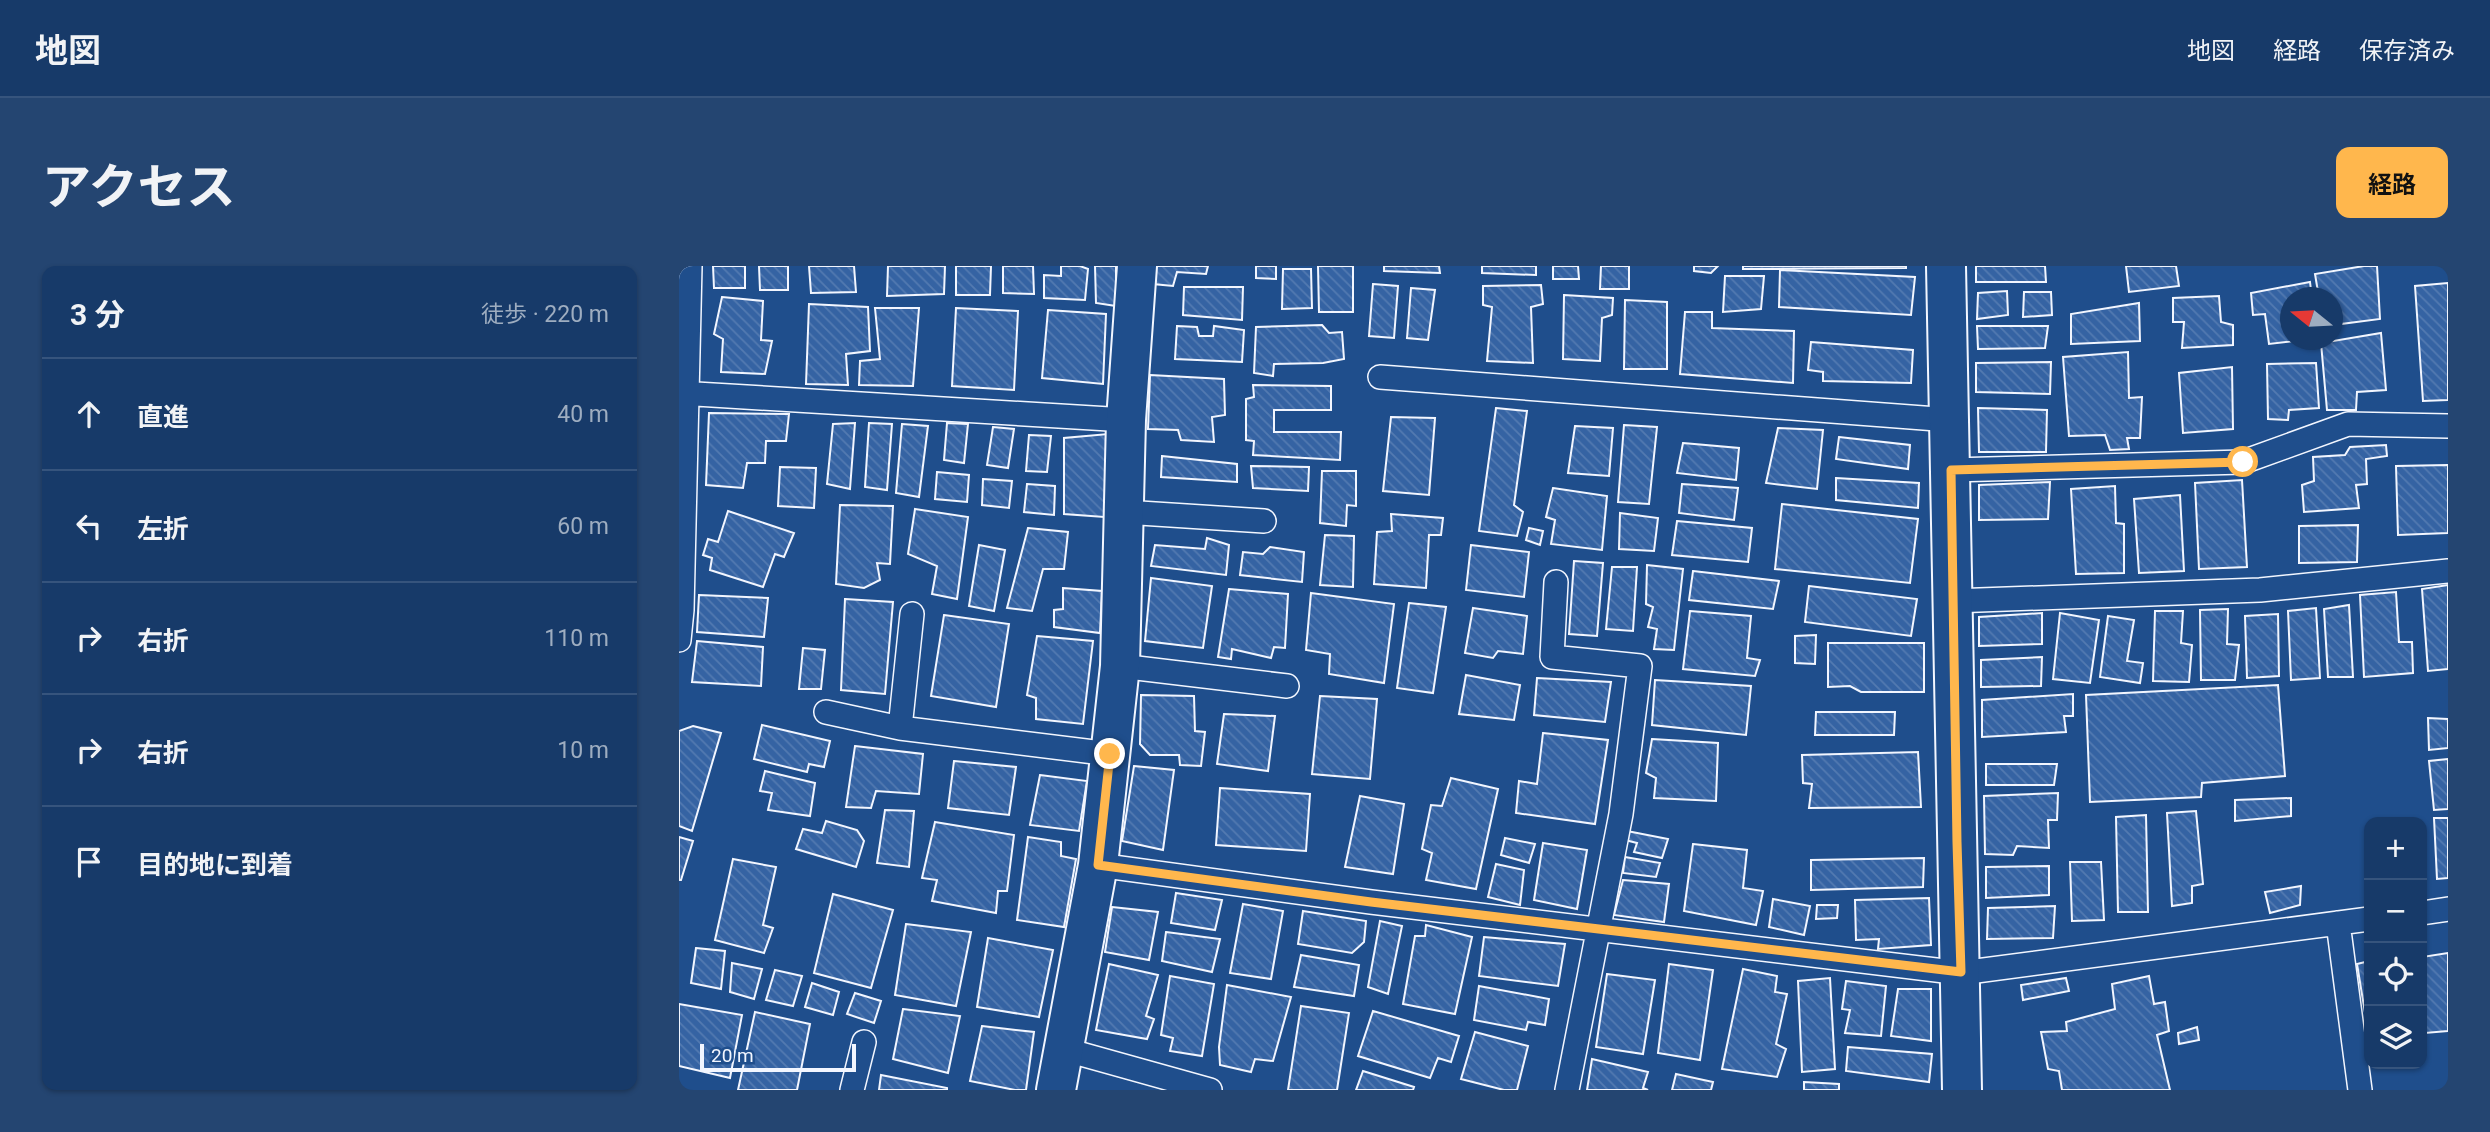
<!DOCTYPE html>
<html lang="ja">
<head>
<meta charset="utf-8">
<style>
	body { margin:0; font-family:Roboto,"Noto Sans JP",sans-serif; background:#244571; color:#f1f3f6 }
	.controls { position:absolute; right:21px; bottom:21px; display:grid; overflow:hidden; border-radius:14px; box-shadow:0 2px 5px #0004 }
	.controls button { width:63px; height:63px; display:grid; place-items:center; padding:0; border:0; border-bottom:2px solid #36547d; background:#173a69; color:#f1f3f6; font:35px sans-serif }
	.compass { position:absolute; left:1601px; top:21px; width:63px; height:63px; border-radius:50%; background:#173a69; box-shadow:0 2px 5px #0004; rotate:288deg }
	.scale { position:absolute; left:21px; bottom:18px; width:156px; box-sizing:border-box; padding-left:7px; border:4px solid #f2f6ff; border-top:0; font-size:19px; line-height:24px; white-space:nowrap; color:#f2f6ff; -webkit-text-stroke:5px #1f4e8c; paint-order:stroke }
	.stop { position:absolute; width:21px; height:21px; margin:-16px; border:5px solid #ffb74d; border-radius:50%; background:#fff }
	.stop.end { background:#ffb74d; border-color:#fff; box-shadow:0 2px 7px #0008 }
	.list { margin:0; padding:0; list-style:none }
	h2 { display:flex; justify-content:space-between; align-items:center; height:91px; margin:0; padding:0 28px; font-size:30px }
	h2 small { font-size:23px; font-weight:400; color:#9eadc0 }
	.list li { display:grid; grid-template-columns:46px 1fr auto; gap:21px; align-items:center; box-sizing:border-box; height:112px; padding:0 28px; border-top:2px solid #36547d }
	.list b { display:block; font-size:26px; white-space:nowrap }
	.list em { font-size:23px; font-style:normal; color:#9eadc0 }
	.icon { flex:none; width:38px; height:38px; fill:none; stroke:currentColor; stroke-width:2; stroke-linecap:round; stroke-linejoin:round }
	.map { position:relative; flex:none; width:1769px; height:824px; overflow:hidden; border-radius:14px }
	header { display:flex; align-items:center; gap:42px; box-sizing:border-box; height:98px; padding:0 35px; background:#173a69; border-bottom:2px solid #36547d }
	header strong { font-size:33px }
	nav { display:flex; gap:38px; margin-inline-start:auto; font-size:24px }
	.intro { display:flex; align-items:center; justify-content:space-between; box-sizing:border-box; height:168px; padding:0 42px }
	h1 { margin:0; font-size:49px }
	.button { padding:18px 32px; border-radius:14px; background:#ffb74d; color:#111; font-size:24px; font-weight:700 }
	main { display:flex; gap:42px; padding:0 42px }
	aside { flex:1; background:#173a69; border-radius:14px; box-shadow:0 2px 5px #0004 }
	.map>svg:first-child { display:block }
</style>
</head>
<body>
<header>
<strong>地図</strong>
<nav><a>地図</a><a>経路</a><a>保存済み</a></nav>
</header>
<div class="intro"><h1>アクセス</h1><a class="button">経路</a></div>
<main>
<aside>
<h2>3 分<small>徒歩 · 220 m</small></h2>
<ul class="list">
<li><svg class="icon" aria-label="ahead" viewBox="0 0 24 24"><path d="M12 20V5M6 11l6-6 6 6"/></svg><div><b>直進</b></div><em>40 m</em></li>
<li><svg class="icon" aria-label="left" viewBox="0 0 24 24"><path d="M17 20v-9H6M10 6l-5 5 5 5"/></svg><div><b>左折</b></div><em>60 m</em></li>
<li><svg class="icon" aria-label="right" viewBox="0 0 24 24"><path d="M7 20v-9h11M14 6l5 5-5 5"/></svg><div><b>右折</b></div><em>110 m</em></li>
<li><svg class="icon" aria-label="right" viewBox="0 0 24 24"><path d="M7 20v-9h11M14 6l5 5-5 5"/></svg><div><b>右折</b></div><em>10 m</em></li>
<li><svg class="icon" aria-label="arrive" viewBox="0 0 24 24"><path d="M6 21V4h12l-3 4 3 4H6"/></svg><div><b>目的地に到着</b></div></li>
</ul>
</aside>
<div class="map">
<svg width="1769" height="824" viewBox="0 0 1769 824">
	<defs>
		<pattern id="building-back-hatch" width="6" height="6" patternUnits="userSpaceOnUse" patternTransform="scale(1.75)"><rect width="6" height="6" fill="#3563a3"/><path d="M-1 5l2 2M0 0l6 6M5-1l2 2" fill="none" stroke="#537ab1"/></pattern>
	</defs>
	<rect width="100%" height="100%" fill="#1f4e8c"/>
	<path fill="url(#building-back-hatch)" stroke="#f2f6ff" stroke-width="2" d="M34,0H66V22H35Z
		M80,0H109V24H81Z
		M130,0H175L177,26L132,27Z
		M209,0H266L265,28L208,30Z
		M277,0H312L311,29H277Z
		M324,0H354L355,28L324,27Z
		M382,0H401L409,3L406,34L365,32V9L382,10Z
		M416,0H437V40L417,37Z
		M475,0H529L527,8L498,6L494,20L474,18Z
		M577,0H597V13L577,12Z
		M639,0H674V46H640Z
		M705,0H760L761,7L705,5Z
		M803,0H857V9L803,7Z
		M874,0H899L900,13H874Z
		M922,0H950V23H921Z
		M1015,0H1039L1032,7L1015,5Z
		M1064,0H1227V2L1064,3Z
		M1297,0H1366L1367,16H1297Z
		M1447,0H1497L1500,20L1450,26Z
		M1685,0H1698L1701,53L1654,59V32H1640L1636,8Z
		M604,3H632L633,42L603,43Z
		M1101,4L1236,11L1232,49L1100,41Z
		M1046,10H1085L1082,43L1044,46Z
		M1631,16L1633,32H1612V74H1623L1590,78L1586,48L1574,49L1572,27Z
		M1769,17V134L1744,135L1736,20Z
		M694,18L719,20L715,72L690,70Z
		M862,19L864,38L852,41L854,97L808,95L813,41L804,39V20Z
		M505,21H564L563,54L504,49Z
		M732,22L756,24L749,74L728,72Z
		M1328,25L1329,49L1298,53L1299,27Z
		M1345,26H1372L1373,49L1344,51Z
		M885,29L934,32L933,49L923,52L921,95L884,93Z
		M1540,30L1542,56L1554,59V79L1503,82L1505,56H1494V32Z
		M43,31L84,35L82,74L93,75L86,108L42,106L44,73L35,68Z
		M946,34L988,36V103H945Z
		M1460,37L1461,75L1392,78V48Z
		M130,38L189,41L191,85L167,88L169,119L127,118Z
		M196,42H240L234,120L180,119L181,95L201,93Z
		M277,42L339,45L335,124L273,120Z
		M369,44L427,48L424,118L363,112Z
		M1006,46H1033V62L1115,65L1114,117L1001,108Z
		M643,59L650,67L663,66L665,93L644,97L595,98L594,110L575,107L577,61Z
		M498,60L518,61L520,70H534L535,60L565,64L563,96L496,93Z
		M1298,60H1369L1366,82L1299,83Z
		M1702,67L1707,124L1678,126L1677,144H1648L1642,77Z
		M1132,76L1234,84L1232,117L1144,115V106L1129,104Z
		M1449,86L1450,132L1463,131L1461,172H1448L1450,183L1431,184L1426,169L1390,170L1384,91Z
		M1372,96L1371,128L1297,126V97Z
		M1637,97L1640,142L1610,144L1609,154L1589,153L1588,98Z
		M1553,101L1554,163L1504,167L1500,107Z
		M471,109L545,113L546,149L533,151L535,176L502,174L499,164L469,163Z
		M574,119L652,120V144H595V166H662L661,194L574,189L575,175L567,174V133L575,131Z
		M817,142L848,145L835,239L844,246L838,270L800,265Z
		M1299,142L1368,144L1367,186H1300Z
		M30,147L110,148L107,175H87L86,197H68L64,222L27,219Z
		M712,151L756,152L750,229L704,225Z
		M176,157L171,223L148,218L154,158Z
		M190,157L213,158L208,224L186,221Z
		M268,157L289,158L285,197L265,194Z
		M223,158L249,160L240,231L217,227Z
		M945,159L978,161L970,238L939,236Z
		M896,160L934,162L930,210L889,207Z
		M314,161L335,163L329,202L308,199Z
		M1099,162L1144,164L1138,223L1087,217Z
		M429,168L425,251L385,248V172Z
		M350,169L372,170L368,206L347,205Z
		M1160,171L1231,179L1229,203L1157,193Z
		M1004,177L1060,182L1057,214L998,207Z
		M1707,179L1708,190L1687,193L1688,218L1677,219L1680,242L1625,246L1623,219L1635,215L1634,191L1666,189L1671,181Z
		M483,190L558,198V216L482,211Z
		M1769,199V267L1719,269L1717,200Z
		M572,200L630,201L629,225L574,222Z
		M101,201L137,202L135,242L99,240Z
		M643,205H677V240L668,239L667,260L641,257Z
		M258,206L290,209L288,236L256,233Z
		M1157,212L1240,217L1239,242L1157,234Z
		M304,213L333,215L330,242L303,239Z
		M1563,214L1568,301L1520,303L1516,217Z
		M1371,216L1369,253L1300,254V219Z
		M348,218L376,220L375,249L345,246Z
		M1003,218L1059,222L1055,254L1000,247Z
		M1436,220L1437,257L1445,258V307L1397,308L1392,223Z
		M874,222L928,230L923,284L872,278L876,254L867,251Z
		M1501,229L1505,305L1460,307L1455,233Z
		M1103,238L1239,253L1231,317L1096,303Z
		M161,239L214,240L211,298L198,297L201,314L185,322L157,318Z
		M236,243L289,251L278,333L253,328L258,300L229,288Z
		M49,245L115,267L105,291L96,288L84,321L31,304L33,292L24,289L29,273L39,276Z
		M941,247L979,252L975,285L940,283Z
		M712,248L764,252L762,269H750L747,322L695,318L698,266L713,265Z
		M998,255L1073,262L1069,296L993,289Z
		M1679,259L1678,296L1620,297V260Z
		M349,262L389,266L385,303H364L353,345L328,342Z
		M850,262L864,265L861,279L847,274Z
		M646,269L675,270L674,321L641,319Z
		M528,272L550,279L547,309L472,300L476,279L526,283Z
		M300,279L326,284L315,345L290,340Z
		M792,279L850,286L845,331L787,324Z
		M591,281L625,286L623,316L561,309L564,286L584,288Z
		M895,295L924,297L918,370L890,368Z
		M968,299L1004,303L995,384L975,383L978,363L969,361L974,341L967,338Z
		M933,301H958L954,365L927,363Z
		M1014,305L1100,315L1094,343L1010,334Z
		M472,312L533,320L524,382L466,375Z
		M1769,319V403L1749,405L1743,323Z
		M1130,320L1238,333L1232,370L1126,356Z
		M384,322L423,325L421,367L375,361V344L384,343Z
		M550,323L609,328L606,382L595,381L592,392L553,383L552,393L539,391Z
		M1717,326L1720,376H1733L1734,407L1685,411L1681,329Z
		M632,327L715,338L705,417L650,408L651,388L627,384Z
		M20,329L89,332L85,371L18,366Z
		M166,333L214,336L206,428L162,424Z
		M730,337L767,341L754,427L718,422Z
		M1670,339L1674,411H1649L1645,343Z
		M794,342L848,350L844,388L819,385L814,392L786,387Z
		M1637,342L1641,412L1612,414L1609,345Z
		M1549,343L1548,378L1560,379L1556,414H1522L1521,344Z
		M1011,345L1072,350L1068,392L1081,394L1076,410L1004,403Z
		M1476,345H1504L1502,377L1513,379L1510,416L1474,415Z
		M1363,347V378L1300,380V351Z
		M1381,347L1420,354L1411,417L1374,413Z
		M1599,348L1600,410L1568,412L1566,350Z
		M265,349L330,358L317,441L252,430Z
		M1429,350L1455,354L1448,395L1464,397L1461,417L1421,411Z
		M1137,369L1136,398L1116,397V370Z
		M358,370L414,375L404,458L357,453V432L348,429Z
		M18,375L84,381L82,420L13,416Z
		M1149,377H1245V426H1182L1171,420L1149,421Z
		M124,382L146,384L142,423H120Z
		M1363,391L1362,420L1302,421V394Z
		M787,409L841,419L835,454L780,448Z
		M858,412L932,416L926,456L855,449Z
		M976,414L1072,420L1067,469L973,459Z
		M1599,419L1606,510L1523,517L1522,531L1411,536L1407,429Z
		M1394,428V450H1385L1387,466L1303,471V434Z
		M462,429L515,430L516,465L526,466L522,500L501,499L500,489H471L461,478Z
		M641,430L698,433L691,513L633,508Z
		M1137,446H1216L1215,469H1136Z
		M545,448L596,450L589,505L538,498Z
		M1749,452L1769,453V482L1750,484Z
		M83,459L151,475L145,501L130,498L128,506L75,493Z
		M14,460L42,467L13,565L0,560V465Z
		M864,467L929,474L916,558L837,547L840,515L858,518Z
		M973,473L1039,477L1037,535L975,532L977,512L967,507Z
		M176,480L244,488L240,528L197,525L192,542L167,541Z
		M1239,486L1242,541L1130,542L1133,518L1124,517L1123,489Z
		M1769,493V543L1755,544L1750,495Z
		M275,495L337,501L330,549L269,542Z
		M1307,498H1378L1375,519H1307Z
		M455,500L495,504L484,584L443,575Z
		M86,505L136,517L131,550L89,544L93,527L81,525Z
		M361,509L408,515L400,565L351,559Z
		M772,512L819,523L797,623L747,614L753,587L743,583L752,539L763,540Z
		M541,522L631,528L627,585L537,579Z
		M1379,527L1378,554H1369L1370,582L1338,580L1334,589L1306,588L1305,530Z
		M681,530L725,538L714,608L666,601Z
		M1612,532V550L1556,555V534Z
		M206,544L235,545L230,601L198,597Z
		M1517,545L1524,618L1513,620V637L1493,640L1488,547Z
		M1467,549L1469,646H1439L1437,551Z
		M1755,552H1769V612L1758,613Z
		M147,555L178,564L185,575L177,601L117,583L124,563L143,567Z
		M256,556L335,569L328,625H319L317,647L253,635L258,614L243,612Z
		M948,565L989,573L983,592L955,586L958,577L946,574Z
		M0,571L14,575L2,614H0Z
		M349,571L382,576V590L397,593L385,661L338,654Z
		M826,572L856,578L850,597L822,589Z
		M864,577L908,584L898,643L855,634Z
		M1014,578L1068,584L1064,622L1084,625L1077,659L1005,645Z
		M946,591L981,597L977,611L944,607Z
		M1245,592L1244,621L1132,624V594Z
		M54,593L97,601L84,659L94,662L85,687L36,674Z
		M1391,596H1422L1425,654L1393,655Z
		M817,598L845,604L841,639L809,631Z
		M1370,600V629L1307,632V601Z
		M944,614L990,618L985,656L935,649Z
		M1622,620L1621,639L1591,647L1586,626Z
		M497,627L543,634L536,664L492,657Z
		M154,628L214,644L192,722L135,707Z
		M1250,632L1252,679L1199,683L1200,673L1177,674L1176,634Z
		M1094,633L1131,640L1125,669L1090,661Z
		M564,638L604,645L592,713L551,707Z
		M1138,639H1159L1158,652L1137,653Z
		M1376,640L1374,672L1308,673L1309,642Z
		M433,641L479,646L470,694L426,686Z
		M624,645L687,655L685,676L673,687L619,678Z
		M701,655L723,660L709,728L689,721Z
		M227,658L292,666L277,740L216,729Z
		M747,659L793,671L776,748L724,738L736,670H746Z
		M487,666L541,673L533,706L483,695Z
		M805,671L886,678L879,720L800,710Z
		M309,672L374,684L360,751L298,741Z
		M17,682L46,685L42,723L12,717Z
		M1769,687V765L1746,767L1743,744V691Z
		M622,689L680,699L675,730L615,721Z
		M1690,695V771L1678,698Z
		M53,697L83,703L75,733L51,726Z
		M430,698L479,709L467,750L475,753L468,773L417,764Z
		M990,698L1034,704L1021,794L979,787Z
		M1064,703L1098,710L1096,726L1108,728L1097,778L1107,783L1098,811L1043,803Z
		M96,704L123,710L114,740L87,734Z
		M928,708L976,714L964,788L917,781Z
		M491,710L535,718L523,790L491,785L494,772L482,769Z
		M1470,710L1475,738L1486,736L1490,765L1478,769L1491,824H1383L1380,805L1369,803L1362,766L1388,765L1387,756L1436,743L1433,718Z
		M1151,712L1156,803L1123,806L1119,715Z
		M1387,712L1390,725L1344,734L1342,719Z
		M1167,715L1207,720L1202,770L1166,767L1171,744L1163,743Z
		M133,717L160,726L154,749L126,741Z
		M548,719L612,731L594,795L576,793L572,806L541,799L540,781Z
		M800,720L870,733L866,759L849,756L847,764L795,754Z
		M1219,723H1252V775L1212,770Z
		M176,727L202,735L195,757L168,748Z
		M0,738L63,749L51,812L0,800Z
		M622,740L670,747L658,824H609Z
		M224,743L281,750L269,807L214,793Z
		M694,745L780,770L772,796L759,792L751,812L679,790Z
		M76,746L131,758L118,824H59Z
		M303,760L355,766L347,824H336L291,815Z
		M1518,761L1520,774L1500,778L1499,767Z
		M796,766L849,780L838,824H825L782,813Z
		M1169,781L1253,788L1250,816L1167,805Z
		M913,793L969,806L964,822L969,824H908Z
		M684,805L735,821L734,824H677Z
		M997,808L1034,816L1032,824H993Z
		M202,809L268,822V824H200Z
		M1125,816L1160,818V824H1125Z"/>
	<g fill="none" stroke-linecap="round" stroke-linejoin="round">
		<g stroke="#f2f6ff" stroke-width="26">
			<path id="lane" d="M701,111L1271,154
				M0,127L447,154
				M1272,204L1564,196L1669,158L1769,160
				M445,246L585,255
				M877,316L873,391L961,400L942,548L888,824
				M1273,335L1581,324L1769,305
				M0,374L3,344L11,0
				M441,400L608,420
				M147,446L221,462L431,488
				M221,462L233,348
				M419,599L692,636L1282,707L1690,653
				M1743,647L1769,643
				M1659,657L1681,824
				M384,783L531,824
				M173,824L185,776"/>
		</g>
		<g stroke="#f2f6ff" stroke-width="42">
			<path id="street" d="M1267,0L1283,824
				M377,824L419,599L441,400L447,154L458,0"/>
		</g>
		<use href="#lane" stroke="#1f4e8c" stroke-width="23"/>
		<use href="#street" stroke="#1f4e8c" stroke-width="38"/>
	</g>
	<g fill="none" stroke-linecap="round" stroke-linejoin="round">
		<path stroke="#ffb74d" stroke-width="9" d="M431,488L419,599L692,636L1282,706L1278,576L1272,204L1564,196"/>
	</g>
</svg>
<div class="controls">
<button>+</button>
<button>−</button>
<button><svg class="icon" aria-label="locate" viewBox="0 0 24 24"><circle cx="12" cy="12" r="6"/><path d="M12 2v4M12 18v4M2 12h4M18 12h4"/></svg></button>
<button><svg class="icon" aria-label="layers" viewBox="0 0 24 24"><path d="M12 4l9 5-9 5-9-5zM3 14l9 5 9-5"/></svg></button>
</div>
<svg class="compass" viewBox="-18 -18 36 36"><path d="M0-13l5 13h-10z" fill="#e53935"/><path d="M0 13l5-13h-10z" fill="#9eadc0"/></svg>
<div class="scale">20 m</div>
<div class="stop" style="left:1564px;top:196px"></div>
<div class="stop end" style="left:431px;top:488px"></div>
</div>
</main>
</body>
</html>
